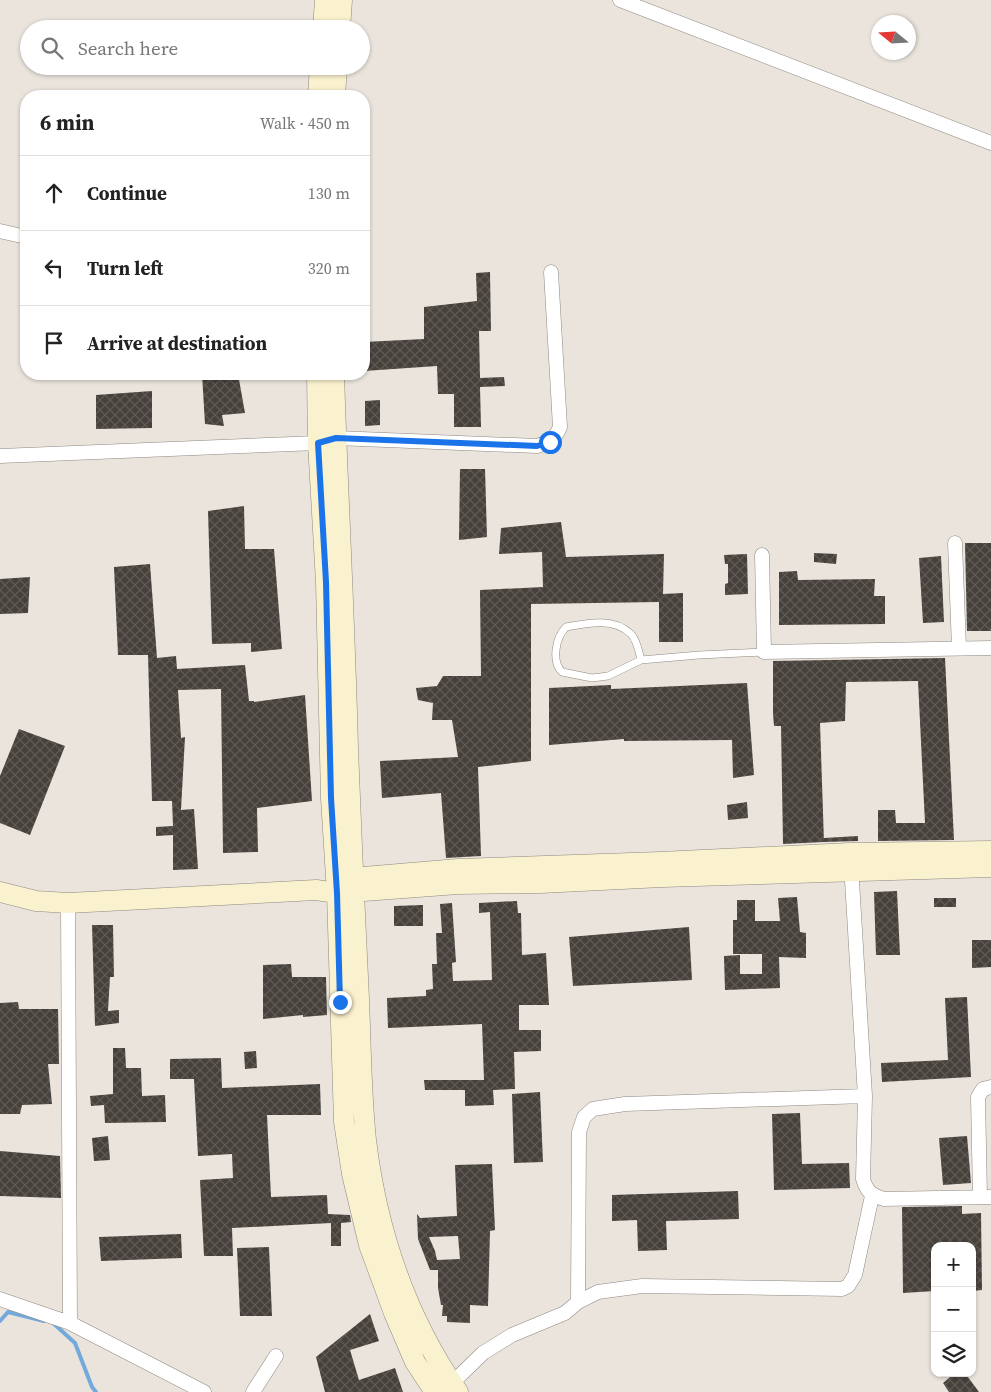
<!DOCTYPE html>
<html lang="en">
<head>
<meta charset="utf-8">
<style>
	body { margin:0; font-family:"Source Serif 4",serif; background:#f6f6f6; color:#222 }
	.controls { position:absolute; right:15px; bottom:15px; display:grid; overflow:hidden; border-radius:10px; box-shadow:0 1px 4px #0004 }
	.controls button { width:45px; height:45px; display:grid; place-items:center; padding:0; border:0; border-bottom:1px solid #e0e0e0; background:#fff; color:#222; font:25px sans-serif }
	.compass { position:absolute; left:871px; top:15px; width:45px; height:45px; border-radius:50%; background:#fff; box-shadow:0 1px 4px #0004; rotate:288deg }
	.stop { position:absolute; width:15px; height:15px; margin:-11px; border:4px solid #1a73e8; border-radius:50%; background:#fff }
	.stop.end { background:#1a73e8; border-color:#fff; box-shadow:0 1px 5px #0008 }
	.list { margin:0; padding:0; list-style:none }
	h2 { display:flex; justify-content:space-between; align-items:center; height:65px; margin:0; padding:0 20px; font-size:21px }
	h2 small { font-size:16px; font-weight:400; color:#767676 }
	.list li { display:grid; grid-template-columns:32px 1fr auto; gap:15px; align-items:center; box-sizing:border-box; height:75px; padding:0 20px; border-top:1px solid #e0e0e0 }
	.list b { display:block; font-size:19px; white-space:nowrap }
	.list em { font-size:16px; font-style:normal; color:#767676 }
	.icon { flex:none; width:28px; height:28px; fill:none; stroke:currentColor; stroke-width:2; stroke-linecap:round; stroke-linejoin:round }
	.map { position:relative; flex:none; width:991px; height:1392px; overflow:hidden }
	.search { position:absolute; background:#fff; box-shadow:0 1px 4px #0004; left:20px; top:20px; width:350px; height:55px; display:flex; align-items:center; gap:12px; box-sizing:border-box; padding:0 18px; border-radius:28px; color:#767676; font-size:19px }
	.panel { position:absolute; background:#fff; box-shadow:0 1px 4px #0004; left:20px; top:90px; width:350px; height:290px; border-radius:20px }
	.map>svg:first-child { display:block }
</style>
</head>
<body>
<div class="map">
<svg width="991" height="1392" viewBox="0 0 991 1392">
	<defs>
		<pattern id="building-cross-hatch" width="8" height="8" patternUnits="userSpaceOnUse" patternTransform="scale(1.25)"><rect width="8" height="8" fill="#46413b"/><path d="M0 0l8 8M0 8l8-8" fill="none" stroke="#5e5a55"/></pattern>
	</defs>
	<rect width="100%" height="100%" fill="#eae4dc"/>
	<g fill="none" stroke-linecap="round" stroke-linejoin="round">
		<path stroke="#73aadb" stroke-width="4" d="M0,1321L8,1312L44,1321
			M53,1323L75,1343L92,1387L96,1392"/>
	</g>
	<path fill="url(#building-cross-hatch)" fill-rule="evenodd" d="M490,272L491,331H479L480,378L504,377L505,386L480,387L481,427H454V394H438L437,366L364,371V342L424,339V307L477,301L476,273Z
		M202,374H238L245,413L222,415L224,426L205,424Z
		M152,391V428L96,429V395Z
		M380,400V425L365,426V401Z
		M460,469H485L487,537L459,540Z
		M244,506L245,549H274L282,649L251,652V643L212,644L208,511Z
		M561,522L566,557L664,554L663,594L683,593V642H659V602L531,604V761L478,767L481,856L446,858L441,793L382,798L380,761L458,757L452,720H432L433,703L418,700L416,688L437,686L443,676H481L480,590L543,587L542,552L499,554L501,528Z
		M965,543H991V631H967Z
		M814,553L837,554L836,564L814,562Z
		M747,554L748,594L725,595V584L728,583V564H725L724,555Z
		M941,556L944,622L923,623L919,558Z
		M150,564L157,658L176,656L177,669L245,665L249,701H254V702L305,695L312,801L257,808L258,852L223,853L221,689L178,690L181,738L185,737L181,810L194,809L198,869L173,870V835L156,836V827L173,826L172,801H152L148,655H118L114,567Z
		M797,571L798,580L875,579L874,596H885V624L779,625V572Z
		M30,577L28,613L0,614V579Z
		M945,658L954,840L878,841V810H895L896,823H925L918,681L846,682L845,721L820,723L824,842L783,844L781,726H774L773,714V661Z
		M747,683L754,775L733,778L732,740L624,741V739L549,745V688L611,685V689Z
		M19,729L65,746L30,835L0,823V776Z
		M747,802L748,818L728,820L727,805Z
		M858,836V841L824,842V838Z
		M897,891L900,955H876L874,892Z
		M797,897L800,932L806,933V958L779,957L780,988L725,990L724,956L740,955V974H762V954H733V920H737V900H755V921H780L778,898Z
		M934,898H956V907H934Z
		M517,901L518,913H521L522,955L546,953L549,1005H519V1030H541V1051L514,1052L515,1089L493,1090L494,1105L465,1106V1090H425L424,1080H484L482,1024L388,1028L387,998L426,996V990L433,989L432,964H437L436,933H442L440,904L452,903L456,962L452,963L453,981L492,980L490,912L479,913V903Z
		M423,905V926H394V906Z
		M92,925H113L114,977H110L108,1011L119,1010V1023L95,1026Z
		M689,927L692,980L573,986L569,937Z
		M972,940H991V967L972,968Z
		M291,964L292,977H326L327,1015L303,1017V1015L263,1019V965Z
		M967,997L971,1077L882,1082L881,1063L948,1060L945,998Z
		M18,1002L19,1009H58L59,1064H48L52,1104L22,1105L20,1114H0V1003Z
		M113,1048H125L126,1068H141L142,1096L165,1095L166,1122L105,1123L104,1105L91,1106L90,1096L113,1094Z
		M256,1051L257,1068L245,1069L244,1052Z
		M221,1058L222,1088L320,1084L321,1115H267L271,1197L327,1195L328,1214L350,1215L351,1222L341,1223V1246H331V1223L232,1228L233,1256H204L200,1180L233,1178L232,1154L198,1156L194,1079H170V1059Z
		M540,1092L543,1162L514,1163L512,1094Z
		M800,1113L802,1164L849,1163L850,1188L774,1190L772,1114Z
		M108,1136L110,1160L94,1161L92,1138Z
		M967,1136L971,1183L943,1185L939,1138Z
		M0,1151L60,1156L61,1198L0,1196Z
		M492,1164L495,1230L490,1231L488,1306L470,1305V1323L447,1322V1316H442L443,1305H441L438,1288V1270H430L418,1239L417,1214L420,1218L457,1216L455,1165ZM458,1236L460,1259L437,1260L435,1251L429,1237Z
		M738,1191L739,1219L666,1221L667,1250L638,1251L637,1220L612,1221V1195Z
		M962,1206V1214L981,1213L982,1290L972,1291V1246H935V1291L903,1293L902,1207Z
		M181,1234L182,1258L101,1261L99,1237Z
		M269,1247L272,1316H240L237,1248Z
		M370,1314L379,1341L350,1350L359,1380L395,1368L403,1392H325L316,1357Z
		M955,1373H965L979,1392H949L943,1383Z"/>
	<g fill="none" stroke-linecap="round" stroke-linejoin="round">
		<g stroke="#8e8881" stroke-width="8">
			<path id="lane" d="M641,660C639,652 637,640 631,634C614,617 587,623 566,627C556,637 551,661 562,672L592,678L608,676L641,660L699,655L764,652"/>
		</g>
		<g stroke="#8e8881" stroke-width="15">
			<path id="street" d="M620,0L991,143
				M0,231L26,237
				M0,456L318,443L336,438L537,446C550,442 555,439 560,427L551,272
				M955,543L959,648
				M762,555L764,652L991,648
				M851,864L865,1096L863,1179C867,1192 871,1195 884,1199L991,1197
				M68,903L70,1323
				M980,1197L978,1097L983,1089L991,1087
				M0,1299L70,1323L204,1392
				M578,1302L579,1132L584,1117L593,1109L625,1104L865,1096
				M446,1389L483,1353L512,1335L565,1313L578,1302L598,1292L642,1286L842,1289L848,1286L855,1275L872,1196
				M253,1392L276,1356"/>
		</g>
		<g stroke="#8e8881" stroke-width="21">
			<path id="secondary" d="M323,29L325,0
				M340,29L342,0
				M318,96L320,66
				M335,96L337,66
				M317,374L318,443L326,582L331,798L337,893L344,1122L352,1174L369,1245L394,1313L415,1362L435,1392
				M334,374C338,499 345,624 348,749C351,832 355,916 359,999C361,1046 361,1093 366,1140C377,1230 406,1317 458,1392
				M340,879L458,869L660,862L850,853L991,851
				M0,892L36,901L68,903L316,890L337,893L458,884L540,883L662,877L991,867"/>
		</g>
		<use href="#lane" stroke="#fff" stroke-width="7"/>
		<use href="#street" stroke="#fff" stroke-width="14"/>
		<use href="#secondary" stroke="#faf1ce" stroke-width="20"/>
	</g>
	<g fill="none" stroke-linecap="round" stroke-linejoin="round">
		<path stroke="#1a73e8" stroke-width="6" d="M340,1002L337,893L331,798L326,582L318,443L336,438L537,446L550,442"/>
	</g>
</svg>
<div class="controls">
<button>+</button>
<button>−</button>
<button><svg class="icon" aria-label="layers" viewBox="0 0 24 24"><path d="M12 4l9 5-9 5-9-5zM3 14l9 5 9-5"/></svg></button>
</div>
<svg class="compass" viewBox="-18 -18 36 36"><path d="M0-13l5 13h-10z" fill="#e53935"/><path d="M0 13l5-13h-10z" fill="#767676"/></svg>
<div class="stop" style="left:550px;top:442px"></div>
<div class="stop end" style="left:340px;top:1002px"></div>
<div class="search"><svg class="icon" aria-label="search" viewBox="0 0 24 24"><circle cx="10" cy="10" r="6"/><path d="M15 15l6 6"/></svg>Search here</div>
<section class="panel">
<h2>6 min<small>Walk · 450 m</small></h2>
<ul class="list">
<li><svg class="icon" aria-label="ahead" viewBox="0 0 24 24"><path d="M12 20V5M6 11l6-6 6 6"/></svg><div><b>Continue</b></div><em>130 m</em></li>
<li><svg class="icon" aria-label="left" viewBox="0 0 24 24"><path d="M17 20v-9H6M10 6l-5 5 5 5"/></svg><div><b>Turn left</b></div><em>320 m</em></li>
<li><svg class="icon" aria-label="arrive" viewBox="0 0 24 24"><path d="M6 21V4h12l-3 4 3 4H6"/></svg><div><b>Arrive at destination</b></div></li>
</ul>
</section>
</div>
</body>
</html>
